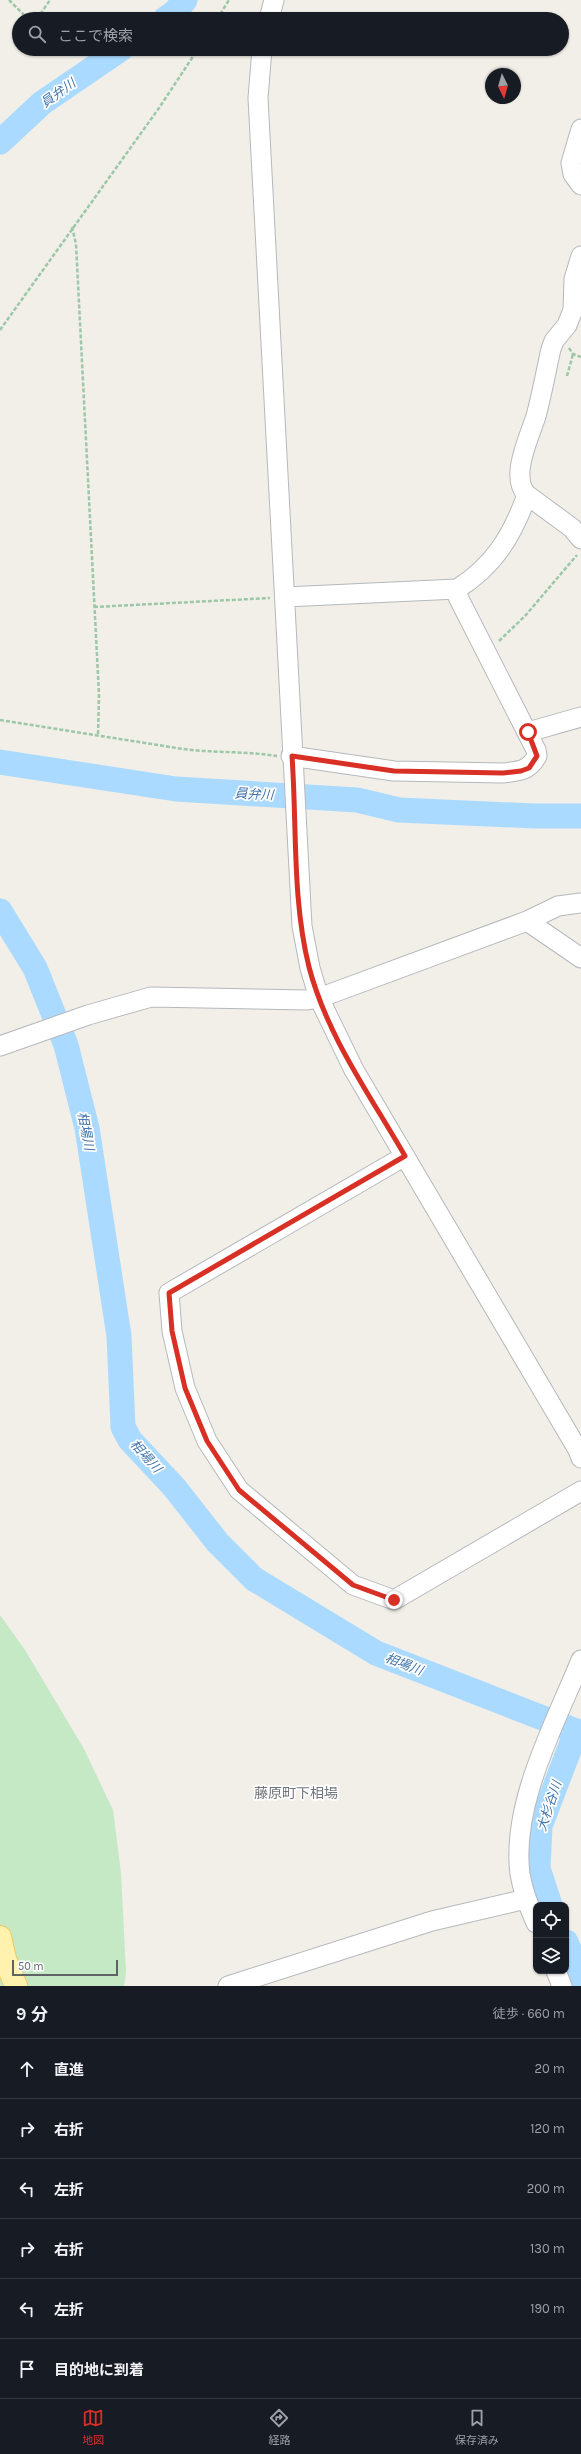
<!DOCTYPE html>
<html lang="ja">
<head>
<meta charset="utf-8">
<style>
	body { margin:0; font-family:Karla,"Noto Sans JP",sans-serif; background:#242831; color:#f1f3f6 }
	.controls { position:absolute; right:12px; bottom:12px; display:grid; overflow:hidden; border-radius:8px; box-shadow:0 1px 3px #0004 }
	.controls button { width:36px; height:36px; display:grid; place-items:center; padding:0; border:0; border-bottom:1px solid #363941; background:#171b24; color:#f1f3f6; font:20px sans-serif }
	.compass { position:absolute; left:485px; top:68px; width:36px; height:36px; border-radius:50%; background:#171b24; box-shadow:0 1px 3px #0004; rotate:175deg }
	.scale { position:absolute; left:12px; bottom:10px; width:106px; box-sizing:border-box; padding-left:4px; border:2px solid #5f6368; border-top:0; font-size:11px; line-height:14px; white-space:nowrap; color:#5f6368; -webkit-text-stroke:3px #fff; paint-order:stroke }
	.stop { position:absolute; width:12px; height:12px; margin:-9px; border:3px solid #d93025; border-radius:50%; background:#fff }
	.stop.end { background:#d93025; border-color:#fff; box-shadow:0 1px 4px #0008 }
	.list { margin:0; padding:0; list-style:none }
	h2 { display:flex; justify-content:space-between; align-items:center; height:52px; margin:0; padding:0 16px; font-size:17px }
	h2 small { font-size:13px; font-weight:400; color:#9ea1a6 }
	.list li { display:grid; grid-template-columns:26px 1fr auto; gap:12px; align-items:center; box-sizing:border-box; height:60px; padding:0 16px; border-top:1px solid #363941 }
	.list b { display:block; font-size:15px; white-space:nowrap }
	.list em { font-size:13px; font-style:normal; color:#9ea1a6 }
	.icon { flex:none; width:22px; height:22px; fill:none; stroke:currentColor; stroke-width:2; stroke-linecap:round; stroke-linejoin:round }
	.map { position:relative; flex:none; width:581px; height:1986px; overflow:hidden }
	.search { position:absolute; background:#171b24; box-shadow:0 1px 3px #0004; left:12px; right:12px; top:12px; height:44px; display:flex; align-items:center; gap:10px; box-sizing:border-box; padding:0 14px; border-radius:22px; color:#9ea1a6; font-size:15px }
	.sheet { height:412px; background:#171b24 }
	nav { display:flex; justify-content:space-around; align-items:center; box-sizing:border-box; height:56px; border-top:1px solid #363941; background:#171b24; font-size:11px; color:#9ea1a6 }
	nav a { display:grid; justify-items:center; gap:2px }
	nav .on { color:#d93025 }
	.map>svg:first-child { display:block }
</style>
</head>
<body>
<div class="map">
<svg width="581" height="1986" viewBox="0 0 581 1986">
	<rect width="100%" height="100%" fill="#f1efe8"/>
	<path fill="#c5e8c5" d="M0,1615L25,1650L84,1749L113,1810L121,1873L126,1972L124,1986H0Z"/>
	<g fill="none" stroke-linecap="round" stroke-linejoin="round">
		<path stroke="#aadaff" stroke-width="25" d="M165,19L175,12L185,0
			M0,142L42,103L121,49
			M0,762L176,789L357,800L399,810L534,816H581
			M0,911L35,968L66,1045L87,1128L119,1336L123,1427L130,1440L174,1487L218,1543L254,1579L376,1653L581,1733
			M550,1905L538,1868L540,1826L576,1732
			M566,1942L581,1976"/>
		<g stroke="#b5b8bc" stroke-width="21">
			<path id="minor" d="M269,19L274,0
				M262,49L258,98L302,926L310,968L319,998L354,1070L578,1450L581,1458
				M581,129L571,163L573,174L581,185
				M527,495C509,477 530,436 536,416C542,394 546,371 551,349L554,341L567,325L573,310L574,279L581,256
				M285,597L457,589C494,566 512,536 527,495L572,528L581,539
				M528,732L581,717
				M291,756L394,771L503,773C519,771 529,771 537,756L536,750L458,597L457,589
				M527,921L581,958
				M0,1046L88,1015L151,997L307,1000L319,998L527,921L558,906L581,903
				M405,1156L169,1293L172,1331L185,1388L207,1441L239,1490L353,1585L394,1600L581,1491
				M536,1923C529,1907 523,1892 520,1874C511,1804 555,1724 581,1660
				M556,1971L562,1986
				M228,1986L432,1921L526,1899"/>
		</g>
		<g stroke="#f2c960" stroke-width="24">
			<path id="major" d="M0,1937L5,1959L16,1986"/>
		</g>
		<path stroke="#9cc7a9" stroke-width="2.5" stroke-dasharray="4 2" stroke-linecap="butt" d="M9,0L28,19
			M37,19L50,0
			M217,19L229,0
			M72,227L76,244L99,695L98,736
			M0,330L159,108L198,49
			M569,348L573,354L581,357
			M567,376L573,354
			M94,607L270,598
			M499,641L525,616L577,555
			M0,720L183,749C214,753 245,751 277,756"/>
		<use href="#minor" stroke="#fff" stroke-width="19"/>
		<use href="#major" stroke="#fff2af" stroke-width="22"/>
	</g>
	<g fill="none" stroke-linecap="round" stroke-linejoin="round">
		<path stroke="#d93025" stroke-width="5" d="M394,1600L353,1585L239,1490L207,1441L185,1388L172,1331L169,1293L405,1156C370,1095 327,1036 309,967C292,899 297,826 292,756L394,771L503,773L521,771L529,768L537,756L528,732"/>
	</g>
	<g text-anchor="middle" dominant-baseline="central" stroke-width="3.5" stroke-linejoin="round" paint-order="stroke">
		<g font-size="13" font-style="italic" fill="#4174aa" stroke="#fff">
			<text transform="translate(58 93) rotate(-36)">員弁川</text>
			<text transform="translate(254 794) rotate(3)">員弁川</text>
			<text transform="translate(86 1131) rotate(79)">相場川</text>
			<text transform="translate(146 1456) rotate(48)">相場川</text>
			<text transform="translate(404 1664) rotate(21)">相場川</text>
			<text transform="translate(549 1806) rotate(-72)">大杉谷川</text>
		</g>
		<g font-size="14" fill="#70757a" stroke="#fff">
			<text x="296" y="1793">藤原町下相場</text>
		</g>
	</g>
</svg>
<div class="controls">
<button><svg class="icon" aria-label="locate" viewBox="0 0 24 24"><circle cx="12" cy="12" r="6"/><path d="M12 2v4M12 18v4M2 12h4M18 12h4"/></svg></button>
<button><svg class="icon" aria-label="layers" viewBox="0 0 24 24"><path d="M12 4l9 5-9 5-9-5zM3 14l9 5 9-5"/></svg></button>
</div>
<svg class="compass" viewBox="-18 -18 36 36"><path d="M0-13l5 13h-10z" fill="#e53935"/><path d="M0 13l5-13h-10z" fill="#9ea1a6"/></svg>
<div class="scale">50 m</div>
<div class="stop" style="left:528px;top:732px"></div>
<div class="stop end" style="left:394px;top:1600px"></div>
<div class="search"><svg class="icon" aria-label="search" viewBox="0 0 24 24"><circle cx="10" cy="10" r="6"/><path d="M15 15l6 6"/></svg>ここで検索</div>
</div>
<section class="sheet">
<h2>9 分<small>徒歩 · 660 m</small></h2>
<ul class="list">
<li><svg class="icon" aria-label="ahead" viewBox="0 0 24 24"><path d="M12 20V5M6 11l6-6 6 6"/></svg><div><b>直進</b></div><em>20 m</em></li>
<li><svg class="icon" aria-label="right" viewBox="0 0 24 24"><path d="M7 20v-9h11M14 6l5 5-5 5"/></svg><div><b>右折</b></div><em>120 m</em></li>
<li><svg class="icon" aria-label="left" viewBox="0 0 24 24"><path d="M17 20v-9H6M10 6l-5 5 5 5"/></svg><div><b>左折</b></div><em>200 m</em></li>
<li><svg class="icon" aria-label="right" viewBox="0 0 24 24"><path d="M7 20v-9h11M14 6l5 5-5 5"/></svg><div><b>右折</b></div><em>130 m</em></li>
<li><svg class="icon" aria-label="left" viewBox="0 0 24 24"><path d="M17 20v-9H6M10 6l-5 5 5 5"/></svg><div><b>左折</b></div><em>190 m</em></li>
<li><svg class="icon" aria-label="arrive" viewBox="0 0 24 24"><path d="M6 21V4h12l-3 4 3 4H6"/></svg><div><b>目的地に到着</b></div></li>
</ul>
</section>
<nav>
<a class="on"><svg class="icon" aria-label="map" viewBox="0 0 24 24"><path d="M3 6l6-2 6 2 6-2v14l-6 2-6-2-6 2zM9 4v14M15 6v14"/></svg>地図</a>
<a><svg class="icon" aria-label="directions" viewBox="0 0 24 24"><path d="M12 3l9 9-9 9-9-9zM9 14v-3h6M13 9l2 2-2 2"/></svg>経路</a>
<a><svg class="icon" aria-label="saved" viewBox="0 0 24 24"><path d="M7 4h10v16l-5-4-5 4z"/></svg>保存済み</a>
</nav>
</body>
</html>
